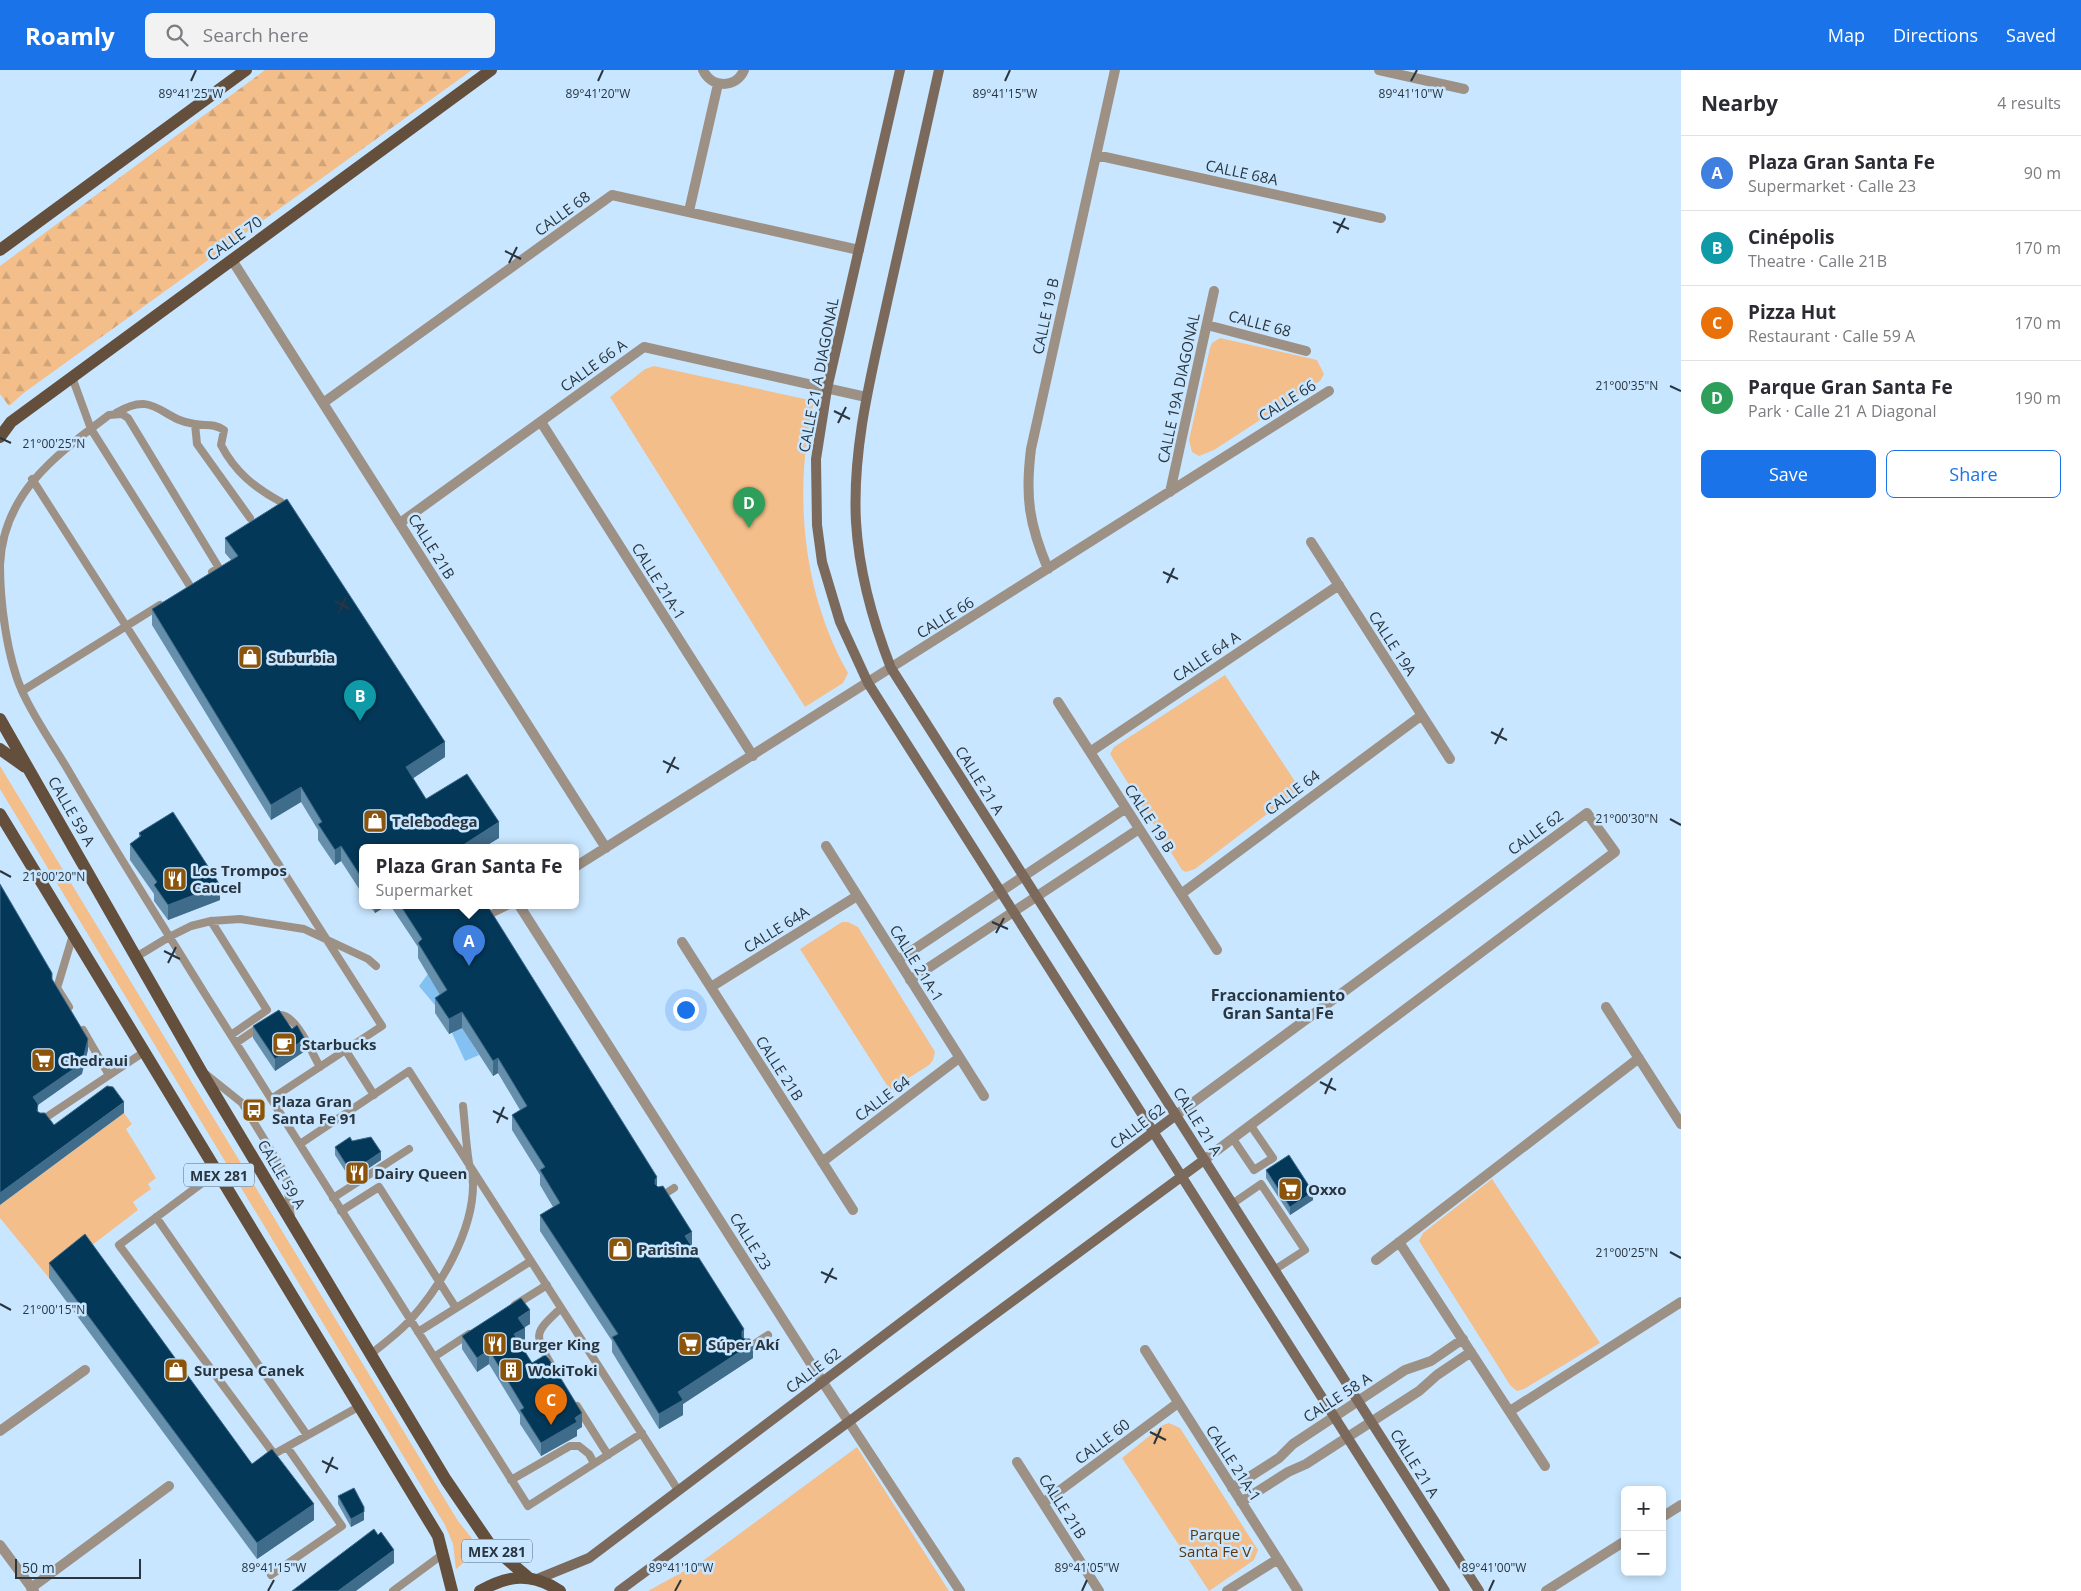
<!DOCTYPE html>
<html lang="en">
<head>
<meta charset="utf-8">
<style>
	body { margin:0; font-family:"Open Sans",sans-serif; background:#f2f2f3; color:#2b2b33 }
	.controls { position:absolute; right:15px; bottom:15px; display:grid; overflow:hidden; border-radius:8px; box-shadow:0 2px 8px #0003 }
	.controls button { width:45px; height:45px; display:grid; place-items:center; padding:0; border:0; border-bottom:1px solid #e1e1e2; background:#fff; color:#2b2b33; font:25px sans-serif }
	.scale { position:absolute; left:15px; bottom:12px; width:126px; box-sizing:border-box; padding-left:5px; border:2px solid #29353f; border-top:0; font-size:14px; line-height:18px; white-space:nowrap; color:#29353f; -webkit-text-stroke:4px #c8e6ff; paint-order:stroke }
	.you { position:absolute; left:685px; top:939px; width:18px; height:18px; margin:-12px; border:4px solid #fff; border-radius:50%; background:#1a73e8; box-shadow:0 0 0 8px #1a73e833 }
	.badge { display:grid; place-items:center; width:32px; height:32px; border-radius:50%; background:#1a73e8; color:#fff; font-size:16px; font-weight:700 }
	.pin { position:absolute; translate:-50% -41px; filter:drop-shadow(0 1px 2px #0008) }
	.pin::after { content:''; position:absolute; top:26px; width:18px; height:15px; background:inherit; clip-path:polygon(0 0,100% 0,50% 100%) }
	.popup { position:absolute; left:359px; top:774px; width:220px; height:65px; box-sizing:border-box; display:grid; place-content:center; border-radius:8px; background:#fff; filter:drop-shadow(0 1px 4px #0005); font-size:16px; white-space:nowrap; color:#7c7c81 }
	.popup b { font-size:19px; color:#2b2b33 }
	.popup::after { content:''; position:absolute; left:50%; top:100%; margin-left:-10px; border:10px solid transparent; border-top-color:#fff }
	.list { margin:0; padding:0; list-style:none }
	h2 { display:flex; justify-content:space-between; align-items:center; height:65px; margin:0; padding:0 20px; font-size:21px }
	h2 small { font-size:16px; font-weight:400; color:#7c7c81 }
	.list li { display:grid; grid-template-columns:32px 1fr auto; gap:15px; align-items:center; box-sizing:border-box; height:75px; padding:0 20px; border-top:1px solid #e1e1e2 }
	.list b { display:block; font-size:19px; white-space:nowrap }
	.list p { margin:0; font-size:16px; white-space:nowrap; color:#7c7c81 }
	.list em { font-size:16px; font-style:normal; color:#7c7c81 }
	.actions { display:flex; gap:10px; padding:15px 20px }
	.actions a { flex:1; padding:11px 0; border:1px solid #1a73e8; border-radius:8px; text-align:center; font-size:18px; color:#1a73e8 }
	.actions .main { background:#1a73e8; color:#fff }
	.icon { flex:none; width:28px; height:28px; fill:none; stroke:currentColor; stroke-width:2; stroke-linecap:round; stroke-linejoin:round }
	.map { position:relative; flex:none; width:1681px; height:1521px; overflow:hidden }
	header { display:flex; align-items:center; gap:30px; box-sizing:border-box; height:70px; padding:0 25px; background:#1a73e8; color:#fff }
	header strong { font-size:24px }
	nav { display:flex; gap:28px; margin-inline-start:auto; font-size:18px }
	.search { width:350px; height:45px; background:#f2f2f3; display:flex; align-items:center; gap:12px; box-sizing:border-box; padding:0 18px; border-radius:8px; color:#7c7c81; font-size:19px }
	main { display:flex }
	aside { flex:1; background:#fff }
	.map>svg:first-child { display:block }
</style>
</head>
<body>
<header>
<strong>Roamly</strong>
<div class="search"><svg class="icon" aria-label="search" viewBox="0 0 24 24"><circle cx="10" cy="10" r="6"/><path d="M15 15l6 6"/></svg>Search here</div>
<nav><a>Map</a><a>Directions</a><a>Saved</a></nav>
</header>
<main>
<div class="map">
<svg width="1681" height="1521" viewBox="0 0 1681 1521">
	<defs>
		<pattern id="forest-firs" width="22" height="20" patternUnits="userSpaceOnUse" patternTransform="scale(1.25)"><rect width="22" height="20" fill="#f3be8a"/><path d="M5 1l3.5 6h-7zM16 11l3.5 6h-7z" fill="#d0a478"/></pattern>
	</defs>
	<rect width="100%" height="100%" fill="#c8e6ff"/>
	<path fill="#f3be8a" d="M1220,268L1317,290L1324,304L1320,311L1214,380L1199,386L1192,382L1189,370L1210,278L1212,273Z
		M654,296L814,331C793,421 802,522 848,603L843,613L805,637L610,327L645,299Z
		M1225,605L1300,719L1195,799L1186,802L1182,800L1110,684L1114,677Z
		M0,696L458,1451L477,1475L488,1482L467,1490L456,1499L453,1474L445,1455L0,719Z
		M842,852H848L858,857L935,982L933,990L929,995L890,1020L800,879Z
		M124,1043L132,1054L126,1059L156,1108L148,1114L151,1119L133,1132L138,1140L49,1208L0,1148V1135Z
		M1492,1109L1600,1273L1524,1319L1517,1321L1510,1315L1419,1171L1423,1163Z
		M1169,1353L1180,1358L1258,1480L1254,1490L1209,1521L1122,1388L1163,1355Z
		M857,1377L949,1521H648L704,1490Z"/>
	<path fill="url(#forest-firs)" d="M265,0H472L25,322L9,336L0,324V196Z"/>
	<path fill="#83c1f2" d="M428,904L447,935L439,940L419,916Z
		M462,957L479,985L465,991L452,963Z"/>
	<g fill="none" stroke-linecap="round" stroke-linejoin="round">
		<path stroke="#9d9186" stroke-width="8" d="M72,307L91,359L190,516
			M116,343C156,319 160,350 195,354C206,356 213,353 224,360L221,375C235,402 255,418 281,432
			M195,354L197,374L250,448
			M32,409L382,956L271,1029
			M212,502L219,498L128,348L122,344L109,345C56,385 3,423 0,495C0,533 7,587 22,621C35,650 55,677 71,705C114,779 160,851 205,924C313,1095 420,1266 528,1436L642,1363
			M22,621L160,535
			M495,842L509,835
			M211,851L267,940L231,965
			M136,887L169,867L191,856L211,851L240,849L304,859L368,889L376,896
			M69,937L57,918L73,865
			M273,948C275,947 278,945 280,945C296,944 313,985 320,997
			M83,960L109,1005
			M236,973L261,956
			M346,981L374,1025
			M207,1005L242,1033L286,1105L291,1147
			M42,1050L144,982
			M1233,1069L1254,1100L1273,1088L1251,1056
			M300,1074L409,1001L678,1420
			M217,1102L119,1175L274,1384L360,1336
			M660,1127L674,1118
			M333,1128L409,1079
			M1232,1134L1261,1114L1305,1180L1274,1200
			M341,1141L379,1117L456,1238
			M156,1147L307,1365
			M515,1235L547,1215
			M418,1262L531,1191
			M747,1279L768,1265
			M371,1284C384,1273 400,1262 411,1249C441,1216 473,1161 473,1115C473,1108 470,1100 469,1093C466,1074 465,1055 463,1036
			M434,1287L469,1264
			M551,1294C532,1263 536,1262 561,1238
			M577,1336L608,1385
			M511,1410L570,1376H579L589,1384L594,1393
			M271,1505L342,1456L287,1377
			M393,1521L443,1484"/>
		<path stroke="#9d9186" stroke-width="10" d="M703,0C711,18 736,19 744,0
			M1379,0L1464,19
			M1096,85L1381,148
			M689,141L718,14
			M232,190L606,778
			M1207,255L1306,281
			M323,333L612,125L859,180
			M541,352L753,686
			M1170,422L1214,221
			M400,453L644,277L866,327
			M1311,472L1450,689
			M1048,499C1029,454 1025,427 1031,379L1115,0
			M1058,632L1217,880
			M1090,682L1339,515
			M826,776L984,1026
			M575,797L1329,321
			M1181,824L1422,645
			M519,835L822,1311L960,1521
			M682,872L853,1140
			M898,890L1126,738
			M910,910L1139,759
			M711,917L857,826
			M1606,937L1681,1054
			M1176,1045L1587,743L1615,782L1204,1090
			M822,1092L959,988
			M1399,1172L1545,1396
			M1376,1190L1639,988
			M1145,1280L1298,1521
			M1510,1341L1681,1232
			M0,1361L85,1300
			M1017,1392L1099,1521
			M1232,1418L1279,1388L1293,1374L1405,1300L1431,1291L1463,1269
			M1241,1432L1288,1402L1306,1394L1419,1321L1437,1305L1471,1282
			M1043,1433L1178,1333
			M1662,1447L1681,1435
			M0,1475L34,1521
			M31,1518L169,1416
			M1227,1521L1278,1489
			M1546,1521L1625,1471"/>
		<path stroke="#7b6a5b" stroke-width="10" d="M900,0L827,319L816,389L817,455L822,492L840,552L868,613L1445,1521
			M939,0C922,76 905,152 888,228C872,302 852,376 856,452C859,502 873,552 891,598L1479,1521
			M535,1510L589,1488L1176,1045
			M619,1521L1204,1090"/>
		<path stroke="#634f3c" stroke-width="12" d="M0,180L246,0
			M0,367L11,352L491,0
			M0,649L201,1001L446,1410L491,1476L529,1508
			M0,679L25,697
			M0,744L438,1466L452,1521
			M480,1521C508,1505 531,1502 560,1521"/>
	</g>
	<path fill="#668fac" d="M225,468L445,687L413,708L426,729L499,768L484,777H363V825L341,791L335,795L318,770V760L301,732L271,750L152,555V539L231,490L225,483Z
		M139,763L220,830L168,850L154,831V824L130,790V774L139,767Z
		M369,835H388L375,843Z
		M390,835H487L657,1116L744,1268L753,1288L683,1334V1345L659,1359L612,1282V1271L540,1161V1145L553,1137L540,1115V1105L512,1060V1045L520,1040L498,1003L493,1006L462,958L449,964L435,943V928L440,925L418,888V877Z
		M253,956L305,981L275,1001L253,968Z
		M352,1071L381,1090L351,1110L335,1085V1077Z
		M1266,1100L1313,1130L1290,1145L1266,1108Z
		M49,1193L252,1394L314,1450L257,1489L49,1208Z
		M530,1254L525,1257V1271L520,1274L532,1293L582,1357L577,1360V1366L541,1386L520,1354V1345L489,1294L477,1302L462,1279V1266Z
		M338,1426L364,1450L351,1457L338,1434Z"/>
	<path fill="#3f6c8a" d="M445,672V687L406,713V697Z
		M301,717V732L271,750V735Z
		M499,752V768L484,777H460Z
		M341,776V791L335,795V780Z
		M220,815V830L168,850V835Z
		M375,835H388L375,843Z
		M462,942V958L449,964V949Z
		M88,969V980L82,1004L38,1035V1046L33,1027Z
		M305,969V981L275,1001V989Z
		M498,988V1003L493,1006V991Z
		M124,1032V1043L0,1135V1123Z
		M381,1082V1090L351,1110V1102Z
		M657,1107V1122L655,1125V1110Z
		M1313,1122V1130L1290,1145V1137Z
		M692,1162V1177L685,1166Z
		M530,1240V1254L518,1261V1248Z
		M525,1258V1271L514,1278V1264Z
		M744,1259V1274L742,1277V1262Z
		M753,1273V1288L683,1334V1345L659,1359V1344L678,1322Z
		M489,1280V1294L477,1302V1288Z
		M582,1343V1357L577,1360V1366L541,1386V1373Z
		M314,1434V1450L257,1489V1473Z
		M364,1442V1450L351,1457V1449Z
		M394,1480V1493L356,1521H338Z"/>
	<path fill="#043858" stroke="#3f6c8a" d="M287,429L445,672L406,697L426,729L467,704L499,752L460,777H363V810L341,776L335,780L318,754L322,752L301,717L271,735L152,539L238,486L225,468Z
		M173,742L220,815L168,835L154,815L157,812L130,774L141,766L139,763Z
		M0,814L52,903V909L88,969L82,993L33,1027L38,1034L37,1041L40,1043H45L54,1055L107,1016L113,1017L124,1032L0,1123Z
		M400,835H487L657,1107L655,1110V1114L658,1117L663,1116L692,1162L685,1166L744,1259L742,1262V1267L745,1269H750L753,1273L678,1322L683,1330L659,1344L612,1267L618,1264L540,1145L560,1133L540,1100L545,1097L512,1045L527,1036L498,988L493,991L462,942L449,949L435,928L447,920L418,873L422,869Z
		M279,940L292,959L297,955L305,969L275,989L253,956Z
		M350,1067L352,1071L371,1067L381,1082L351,1102L335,1077Z
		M1289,1085L1313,1122L1290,1137L1266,1100Z
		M85,1164L252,1394L272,1379L314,1434L257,1473L49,1193Z
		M521,1228L530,1240L518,1248L525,1258L514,1264L532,1293L545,1285L549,1289L582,1343L575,1348L577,1352L541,1373L520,1340L524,1338L489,1280L477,1288L462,1266Z
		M354,1418L364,1437V1442L351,1449L338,1426Z
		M374,1459L378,1465L381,1462L394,1480L338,1521H292Z"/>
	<path fill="none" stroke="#29353f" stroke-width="2" d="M191,11L196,0M598,11L603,0M1005,11L1010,0M1411,11L1417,0M1333,152L1349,159M1337,163L1345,148M505,181L521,189M509,193L517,177M1670,316L1681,321M834,341L850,349M838,353L846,337M0,368L11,373M1163,502L1178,509M1167,513L1174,498M335,531L350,539M339,543L346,527M1491,662L1507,670M1495,674L1503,658M663,691L679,699M667,703L675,687M1670,749L1681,755M0,801L11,807M992,852L1008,859M996,863L1004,848M164,881L180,889M168,893L176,877M1320,1012L1336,1020M1325,1024L1332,1008M493,1041L508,1049M497,1053L504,1037M1670,1182L1681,1188M821,1202L837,1209M825,1213L833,1198M0,1234L11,1240M1150,1362L1166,1370M1154,1374L1161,1358M322,1391L338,1399M326,1403L333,1387M268,1521L274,1510M675,1521L681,1510M1082,1521L1087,1510M1489,1521L1494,1510"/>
	<defs>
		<g id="shop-square" transform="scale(1.25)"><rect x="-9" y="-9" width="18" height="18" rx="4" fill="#8c540b" stroke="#c8e6ff"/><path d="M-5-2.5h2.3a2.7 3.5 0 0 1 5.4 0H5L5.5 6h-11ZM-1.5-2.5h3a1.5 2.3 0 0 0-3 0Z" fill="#fff"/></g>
		<g id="restaurant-square" transform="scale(1.25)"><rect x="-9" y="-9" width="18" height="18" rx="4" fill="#8c540b" stroke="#c8e6ff"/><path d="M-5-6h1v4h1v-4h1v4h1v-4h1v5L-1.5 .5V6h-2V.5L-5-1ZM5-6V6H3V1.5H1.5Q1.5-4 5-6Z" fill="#fff"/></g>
		<g id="cafe-square" transform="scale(1.25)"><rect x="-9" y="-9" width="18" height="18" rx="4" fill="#8c540b" stroke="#c8e6ff"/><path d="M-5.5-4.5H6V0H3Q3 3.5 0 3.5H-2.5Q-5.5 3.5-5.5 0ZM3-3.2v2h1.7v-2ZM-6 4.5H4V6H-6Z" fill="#fff"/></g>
		<g id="supermarket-square" transform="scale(1.25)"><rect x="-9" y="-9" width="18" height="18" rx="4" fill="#8c540b" stroke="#c8e6ff"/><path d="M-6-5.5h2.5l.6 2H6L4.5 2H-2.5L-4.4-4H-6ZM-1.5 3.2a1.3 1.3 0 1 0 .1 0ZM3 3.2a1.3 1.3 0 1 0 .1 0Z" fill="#fff"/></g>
		<g id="bus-square" transform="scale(1.25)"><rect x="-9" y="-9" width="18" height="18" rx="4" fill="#8c540b" stroke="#c8e6ff"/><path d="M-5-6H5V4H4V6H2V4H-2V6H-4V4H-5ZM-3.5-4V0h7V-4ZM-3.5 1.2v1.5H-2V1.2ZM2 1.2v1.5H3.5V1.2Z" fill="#fff"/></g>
		<g id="building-square" transform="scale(1.25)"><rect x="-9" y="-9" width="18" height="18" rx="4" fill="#8c540b" stroke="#c8e6ff"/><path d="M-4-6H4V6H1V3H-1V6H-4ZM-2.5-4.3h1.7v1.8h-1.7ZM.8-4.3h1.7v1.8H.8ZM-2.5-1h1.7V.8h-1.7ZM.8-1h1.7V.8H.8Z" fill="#fff"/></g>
	</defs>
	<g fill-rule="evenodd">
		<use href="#shop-square" x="250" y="587"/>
		<use href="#shop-square" x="375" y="751"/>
		<use href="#restaurant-square" x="175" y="809"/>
		<use href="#cafe-square" x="284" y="974"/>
		<use href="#supermarket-square" x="43" y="990"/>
		<use href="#bus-square" x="254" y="1040"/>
		<use href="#restaurant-square" x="357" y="1103"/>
		<use href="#supermarket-square" x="1290" y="1119"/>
		<use href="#shop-square" x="620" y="1179"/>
		<use href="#restaurant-square" x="495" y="1274"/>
		<use href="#supermarket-square" x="690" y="1274"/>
		<use href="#shop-square" x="176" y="1300"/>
		<use href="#building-square" x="511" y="1300"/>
	</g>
	<g text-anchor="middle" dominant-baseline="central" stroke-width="5" stroke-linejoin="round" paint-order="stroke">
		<g fill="#c8e6ff" stroke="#596a79" stroke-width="1">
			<rect x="184" y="1093.5" width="70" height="23" rx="4"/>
			<rect x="462" y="1469.5" width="70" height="23" rx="4"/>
		</g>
		<g font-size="14" font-weight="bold" fill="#29353f">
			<text x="219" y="1105">MEX 281</text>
			<text x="497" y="1481">MEX 281</text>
		</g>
		<g font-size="15" fill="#29353f" stroke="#c8e6ff">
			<text transform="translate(1242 102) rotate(12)">CALLE 68A</text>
			<text transform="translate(562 143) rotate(-36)">CALLE 68</text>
			<text transform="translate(234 168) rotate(-36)">CALLE 70</text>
			<text transform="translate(1045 246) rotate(-78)">CALLE 19 B</text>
			<text transform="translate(1260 253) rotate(15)">CALLE 68</text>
			<text transform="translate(593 295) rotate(-36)">CALLE 66 A</text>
			<text transform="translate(818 305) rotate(-79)">CALLE 21 A DIAGONAL</text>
			<text transform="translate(1178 318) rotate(-78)">CALLE 19A DIAGONAL</text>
			<text transform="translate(1287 330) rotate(-32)">CALLE 66</text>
			<text transform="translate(432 476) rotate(58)">CALLE 21B</text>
			<text transform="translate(659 511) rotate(58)">CALLE 21A-1</text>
			<text transform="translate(945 547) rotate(-32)">CALLE 66</text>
			<text transform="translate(1393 573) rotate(57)">CALLE 19A</text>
			<text transform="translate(1206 586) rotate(-34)">CALLE 64 A</text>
			<text transform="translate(980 710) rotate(58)">CALLE 21 A</text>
			<text transform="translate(1292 722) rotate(-37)">CALLE 64</text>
			<text transform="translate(72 741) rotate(60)">CALLE 59 A</text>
			<text transform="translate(1150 748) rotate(57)">CALLE 19 B</text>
			<text transform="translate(1535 762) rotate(-36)">CALLE 62</text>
			<text transform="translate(776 859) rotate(-32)">CALLE 64A</text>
			<text transform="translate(917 893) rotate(58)">CALLE 21A-1</text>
			<text transform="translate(780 998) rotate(57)">CALLE 21B</text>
			<text transform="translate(882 1028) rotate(-37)">CALLE 64</text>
			<text transform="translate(1198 1051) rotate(58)">CALLE 21 A</text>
			<text transform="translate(1137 1056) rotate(-37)">CALLE 62</text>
			<text transform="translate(282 1104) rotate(59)">CALLE 59 A</text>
			<text transform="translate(751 1171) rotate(58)">CALLE 23</text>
			<text transform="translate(813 1300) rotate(-37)">CALLE 62</text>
			<text transform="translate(1337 1327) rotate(-33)">CALLE 58 A</text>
			<text transform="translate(1102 1371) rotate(-37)">CALLE 60</text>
			<text transform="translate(1234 1393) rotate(57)">CALLE 21A-1</text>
			<text transform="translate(1415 1393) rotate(58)">CALLE 21 A</text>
			<text transform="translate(1063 1436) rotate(57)">CALLE 21B</text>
		</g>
		<g font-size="15" font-weight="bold" fill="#29353f" stroke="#c8e6ff" text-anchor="start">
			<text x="268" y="587">Suburbia</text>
			<text x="392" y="751">Telebodega</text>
			<text x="192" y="800">Los Trompos<tspan x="192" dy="17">Caucel</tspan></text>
			<text x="302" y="974">Starbucks</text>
			<text x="60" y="990">Chedraui</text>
			<text x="272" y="1031">Plaza Gran<tspan x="272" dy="17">Santa Fe 91</tspan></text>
			<text x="374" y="1103">Dairy Queen</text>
			<text x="1308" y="1119">Oxxo</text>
			<text x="638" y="1179">Parisina</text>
			<text x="512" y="1274">Burger King</text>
			<text x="708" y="1274">Súper Akí</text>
			<text x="194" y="1300">Surpesa Canek</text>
			<text x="528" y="1300">WokiToki</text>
		</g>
		<g font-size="15" fill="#5c370d" stroke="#c8e6ff">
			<text x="1215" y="1464">Parque<tspan x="1215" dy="17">Santa Fe V</tspan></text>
		</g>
		<g font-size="16" font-weight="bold" fill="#29353f" stroke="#c8e6ff">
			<text x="1278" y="925">Fraccionamiento<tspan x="1278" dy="18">Gran Santa Fe</tspan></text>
		</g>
	</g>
	<g font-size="12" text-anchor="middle" fill="#29353f" stroke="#c8e6ff" stroke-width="5" stroke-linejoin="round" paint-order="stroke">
		<text x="191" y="28">89°41'25"W</text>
		<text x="598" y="28">89°41'20"W</text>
		<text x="1005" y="28">89°41'15"W</text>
		<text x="1411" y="28">89°41'10"W</text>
		<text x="1627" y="320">21°00'35"N</text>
		<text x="54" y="378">21°00'25"N</text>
		<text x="1627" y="753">21°00'30"N</text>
		<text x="54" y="811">21°00'20"N</text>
		<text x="1627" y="1187">21°00'25"N</text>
		<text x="54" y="1244">21°00'15"N</text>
		<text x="274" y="1502">89°41'15"W</text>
		<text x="681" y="1502">89°41'10"W</text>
		<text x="1087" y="1502">89°41'05"W</text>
		<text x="1494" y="1502">89°41'00"W</text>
	</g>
</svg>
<div class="controls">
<button>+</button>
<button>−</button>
</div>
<div class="scale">50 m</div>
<div class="you"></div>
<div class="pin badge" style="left:469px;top:896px;background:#3f7fe0">A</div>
<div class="popup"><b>Plaza Gran Santa Fe</b>Supermarket</div>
<div class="pin badge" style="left:360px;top:651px;background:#0f9aa8">B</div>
<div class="pin badge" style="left:551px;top:1355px;background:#e8710a">C</div>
<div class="pin badge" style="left:749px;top:458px;background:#2e9e5b">D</div>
</div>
<aside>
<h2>Nearby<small>4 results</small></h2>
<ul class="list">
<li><span class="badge" style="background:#3f7fe0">A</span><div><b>Plaza Gran Santa Fe</b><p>Supermarket · Calle 23</p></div><em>90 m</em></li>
<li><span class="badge" style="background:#0f9aa8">B</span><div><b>Cinépolis</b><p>Theatre · Calle 21B</p></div><em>170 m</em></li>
<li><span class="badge" style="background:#e8710a">C</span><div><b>Pizza Hut</b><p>Restaurant · Calle 59 A</p></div><em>170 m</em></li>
<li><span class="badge" style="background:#2e9e5b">D</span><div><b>Parque Gran Santa Fe</b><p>Park · Calle 21 A Diagonal</p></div><em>190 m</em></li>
</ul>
<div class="actions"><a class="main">Save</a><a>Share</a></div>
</aside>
</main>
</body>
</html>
